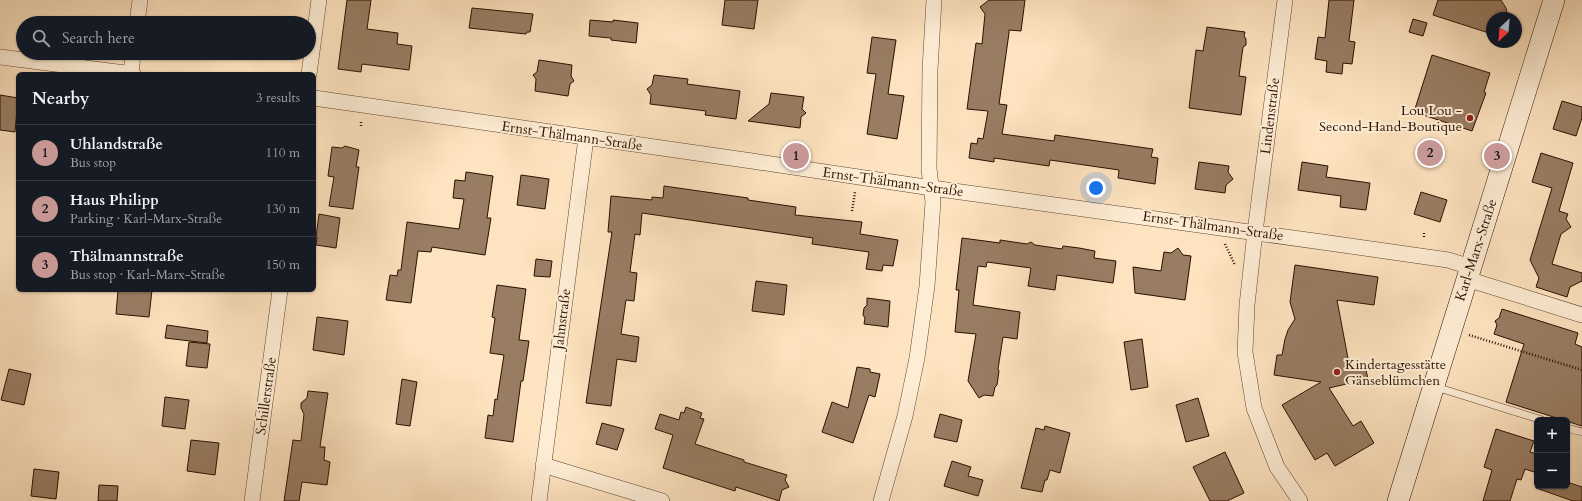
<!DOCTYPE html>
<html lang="en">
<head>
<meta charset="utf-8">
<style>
	body { margin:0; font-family:Cardo,serif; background:#20242c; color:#f1f3f6 }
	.controls { position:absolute; right:12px; bottom:12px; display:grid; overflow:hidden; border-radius:6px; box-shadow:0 1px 3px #0004 }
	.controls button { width:36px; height:36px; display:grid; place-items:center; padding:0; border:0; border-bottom:1px solid #363941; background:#171b24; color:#f1f3f6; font:20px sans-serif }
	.compass { position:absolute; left:1486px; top:12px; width:36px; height:36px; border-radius:50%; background:#171b24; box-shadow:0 1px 3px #0004; rotate:206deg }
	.you { position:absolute; left:1096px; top:188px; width:14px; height:14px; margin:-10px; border:3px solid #fff; border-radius:50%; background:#1a73e8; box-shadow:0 0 0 6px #1a73e833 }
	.badge { display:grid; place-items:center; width:26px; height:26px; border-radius:50%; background:#c59692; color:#111; font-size:13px; font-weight:700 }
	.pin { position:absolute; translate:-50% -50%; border:2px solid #fff; box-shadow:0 1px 4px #0006 }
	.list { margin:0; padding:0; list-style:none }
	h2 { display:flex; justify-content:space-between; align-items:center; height:52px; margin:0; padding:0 16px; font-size:17px }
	h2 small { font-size:13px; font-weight:400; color:#9ea1a6 }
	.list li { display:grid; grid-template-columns:26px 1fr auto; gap:12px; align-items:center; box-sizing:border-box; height:56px; padding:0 16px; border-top:1px solid #363941 }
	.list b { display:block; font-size:15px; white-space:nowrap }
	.list p { margin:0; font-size:13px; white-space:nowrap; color:#9ea1a6 }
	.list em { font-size:13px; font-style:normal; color:#9ea1a6 }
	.icon { flex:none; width:22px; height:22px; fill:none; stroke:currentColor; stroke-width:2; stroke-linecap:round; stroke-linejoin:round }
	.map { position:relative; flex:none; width:1582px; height:501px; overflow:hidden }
	.search { position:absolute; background:#171b24; box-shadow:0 1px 3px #0004; left:16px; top:16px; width:300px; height:44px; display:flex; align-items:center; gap:10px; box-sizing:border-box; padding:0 14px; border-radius:22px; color:#9ea1a6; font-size:15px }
	.panel { position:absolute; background:#171b24; box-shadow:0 1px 3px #0004; left:16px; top:72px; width:300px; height:220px; border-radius:6px }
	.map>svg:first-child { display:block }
</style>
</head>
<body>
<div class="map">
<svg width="1582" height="501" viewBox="0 0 1582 501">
	<rect width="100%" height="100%" fill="#fde3bf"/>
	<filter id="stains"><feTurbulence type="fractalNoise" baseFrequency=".005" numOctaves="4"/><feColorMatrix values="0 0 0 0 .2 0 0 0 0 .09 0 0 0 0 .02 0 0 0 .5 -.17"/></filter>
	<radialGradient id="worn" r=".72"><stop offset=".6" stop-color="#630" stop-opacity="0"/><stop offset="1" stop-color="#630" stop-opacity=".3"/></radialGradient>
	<path fill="#987d63" stroke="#2b0f00" d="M347,0H371L367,29L398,33L397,44L412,46L409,70L362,64L361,72L338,69Z
		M725,0H758L754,29L722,25Z
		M989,0H1025L1021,31L1009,30V33L999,104L1007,105L1002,134L1054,141L1055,135L1153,149L1151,157L1158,158L1155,184L1118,178L1119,170L1050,160L1049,166L994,158V162L969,158L971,143L977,144L978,138L983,139L988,111L967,109L976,43L982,44L985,14L980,7Z
		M1329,0H1354L1349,41L1355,42L1352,64L1343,63L1342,74L1326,72L1327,61L1315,59L1318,37L1325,38Z
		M1438,0H1501L1506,8L1508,18H1492V34L1433,15Z
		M472,8L533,14L530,32H527L526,34L516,33L469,28Z
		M1413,19L1427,23L1423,36L1409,32Z
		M590,20L613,22V20L638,23L636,43L611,40V38L589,36Z
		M1207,27L1245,32L1244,36L1246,39V45L1243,47L1239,76L1246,77L1241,115L1189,108L1196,50L1203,51Z
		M872,37L896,40L888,94L904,96L897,139L867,134L876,74L867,73Z
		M1432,55L1490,73L1484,92L1486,93L1472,131L1414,112Z
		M539,60L572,65L571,76L574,81L570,84L568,96L535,91L536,79L533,75L537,72Z
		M654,75L688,79L687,84L740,91L736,119L705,115L706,111L650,104L651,95L647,89L652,85Z
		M771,93L804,97L802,109L806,113L801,117L800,128L748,121L769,104Z
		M0,95L18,98L15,132L0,130Z
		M1562,101L1582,107V118L1576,136L1553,129Z
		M345,146L359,150L356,167H359L353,209L329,206L334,177L328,176L332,147L342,148Z
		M1541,153L1573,163L1559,211L1568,214L1566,219L1571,227L1561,234L1552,264L1582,273V281L1570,287L1567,297L1536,287L1539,278L1530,260L1552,188L1532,182Z
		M1199,162L1229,166L1228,172L1233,179L1226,185L1225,193L1195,189Z
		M1302,162L1328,166L1326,177L1370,183L1366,210L1340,207L1341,196L1298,190Z
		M466,172L493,176L487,218H491L485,255L432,247L431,252L418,251L411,303L386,300L390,275L397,276L398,270H401L407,222L459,229L464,199L453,198L455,180L465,181Z
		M521,175L549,179L545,209L517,205Z
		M664,186L748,198V200L796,207L795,215L862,222L860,234L898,240L893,266L883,265L882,271L866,269L869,252L812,244L813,238L642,213L640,235L635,234L630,272L637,273L634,301L626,300L621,334L639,337L636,362L617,359L611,406L586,403L612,232H608L611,196L652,200V197L663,198Z
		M1421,192L1447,200L1440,222L1414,214Z
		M319,214L340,218L336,248L316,245L317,237H316Z
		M962,238L1000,243V240L1027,244L1031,242L1035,245L1062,249L1063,246L1079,248L1095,251L1094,258L1116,261L1113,283L1057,275L1055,290L1028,286L1031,268L987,262L986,267L978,266L973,305L1020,312L1017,339L1003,337L998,369L999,371L997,385L995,387L993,396L984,395L979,398L968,381L976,334L955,332L959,290H956Z
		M1178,248L1183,255L1191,256L1185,300L1135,293L1133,267L1161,271L1164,252L1171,253Z
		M536,259L552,261L550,277L534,276Z
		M1295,265L1378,277L1374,305L1337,300L1350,369L1365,366L1368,379L1329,388L1353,426L1361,421L1374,443L1335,466L1327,453L1315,460L1282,405L1321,382L1274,375L1277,355H1282L1285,339L1288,330L1295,319L1290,302Z
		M756,281L787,285L784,315L752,311Z
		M497,285L526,289L519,340L529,341L523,381H521L513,442L485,438L488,415L493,416L495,399L497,400L504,355L490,353L495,318L492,317Z
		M118,290H152L149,317L116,314Z
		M867,298L890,301L888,327L864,324L865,318L863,315L864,308L867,305Z
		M1502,309L1578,333L1575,344L1582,347V426L1506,402L1524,344L1494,334L1497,325L1495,321L1499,318Z
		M317,317L348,321L344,355L313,350Z
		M167,325L208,331L207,343L165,338Z
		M1142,339L1148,387L1131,390L1124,342Z
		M189,342L210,344L207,368L186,366Z
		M857,367L870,369V372L880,374L875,397L869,395L853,443L822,432L832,402L848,408Z
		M9,369L31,374L24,405L1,400Z
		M402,379L417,382L410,426L396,424Z
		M308,391L328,393L320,447H325L324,460L330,462L327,485L302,482L299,501H284L293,440L301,441L304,414L301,408V403L307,398Z
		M165,397L189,400L185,429L162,426Z
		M1198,398L1209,436L1186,442L1176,405Z
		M686,407L702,413L700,418L704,419L695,444L744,460V462L787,475L785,480L789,487L782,490L779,501L736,487L735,491L663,468L673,435L655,429L660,414L679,420L681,412L684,413Z
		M940,414L962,420L957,442L934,437Z
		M602,423L624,429L617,450L596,444Z
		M1045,426L1070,433L1060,473L1050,470L1047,480H1045L1042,492L1021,488L1036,428L1044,430Z
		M1496,429L1534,441L1530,452L1537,454V473L1525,469L1521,480L1517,479L1510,501H1483L1492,470L1484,467Z
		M191,440L219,443L215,475L187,471Z
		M1225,452L1244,493L1227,501H1210L1193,467Z
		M952,461L971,467L968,476L983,480L978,496L944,486Z
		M34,469L59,472L56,499L31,496Z
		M1567,482L1582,487V501H1573L1536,488V486H1567Z
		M99,485L118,486L117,501H98Z"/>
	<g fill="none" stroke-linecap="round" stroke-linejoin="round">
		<g stroke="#604430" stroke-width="8">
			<path id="service" d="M1436,387L1542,420
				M1567,428L1582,432"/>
		</g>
		<g stroke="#604430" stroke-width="16">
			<path id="minor" d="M1285,0L1255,232L1247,305L1245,352L1254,408L1277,467L1300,501
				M137,23L140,0
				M0,57L133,74
				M131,74L133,53
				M309,74L319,0
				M314,98L752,161L932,188L1322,242L1448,260L1471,267
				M1467,279L1582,315
				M543,465L662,501
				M252,501L280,290
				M539,501L586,138
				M881,501L905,416L917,358L927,286L933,202L929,169L930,70L934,0"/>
		</g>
		<g stroke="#2b0f00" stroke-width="22">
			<path id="secondary" d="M1398,501L1554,0"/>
		</g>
		<path stroke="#2b0f00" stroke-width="2.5" stroke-dasharray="1 2" stroke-linecap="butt" d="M361,126V122
			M852,211L855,192
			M1424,237V233
			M1225,244L1235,265
			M1469,335L1582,370"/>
		<use href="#service" stroke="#feedd5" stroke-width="7"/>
		<use href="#minor" stroke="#feedd5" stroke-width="15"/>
		<use href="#secondary" stroke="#feedd5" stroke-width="21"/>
	</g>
	<g fill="#8f2418" stroke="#feedd5" stroke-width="1.5">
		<circle cx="1470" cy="118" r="4"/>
		<circle cx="1337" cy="372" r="4"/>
	</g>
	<g text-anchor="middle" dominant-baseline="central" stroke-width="4" stroke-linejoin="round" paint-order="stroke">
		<g font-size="14" fill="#2b0f00" stroke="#feedd5" text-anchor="end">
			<text x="1462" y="110">Lou Lou -<tspan x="1462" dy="16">Second-Hand-Boutique</tspan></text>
			<text x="1345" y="364" text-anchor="start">Kindertagesstätte<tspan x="1345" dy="16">Gänseblümchen</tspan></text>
		</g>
		<g font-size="14" fill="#2b0f00" stroke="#feedd5">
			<text transform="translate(1270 116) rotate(-83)">Lindenstraße</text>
			<text transform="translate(572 136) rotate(8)">Ernst-Thälmann-Straße</text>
			<text transform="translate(893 182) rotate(8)">Ernst-Thälmann-Straße</text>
			<text transform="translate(1213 226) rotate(8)">Ernst-Thälmann-Straße</text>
			<text transform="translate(1476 250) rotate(-72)">Karl-Marx-Straße</text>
			<text transform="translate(562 319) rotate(-83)">Jahnstraße</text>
			<text transform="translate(266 396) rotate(-82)">Schillerstraße</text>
		</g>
	</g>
	<rect width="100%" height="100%" filter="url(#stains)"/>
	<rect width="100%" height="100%" fill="url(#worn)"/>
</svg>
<div class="controls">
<button>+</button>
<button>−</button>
</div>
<svg class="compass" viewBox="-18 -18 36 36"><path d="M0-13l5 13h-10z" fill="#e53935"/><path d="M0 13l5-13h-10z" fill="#9ea1a6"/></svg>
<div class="you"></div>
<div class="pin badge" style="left:796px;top:156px">1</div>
<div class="pin badge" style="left:1430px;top:153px">2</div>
<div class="pin badge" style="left:1497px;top:156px">3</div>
<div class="search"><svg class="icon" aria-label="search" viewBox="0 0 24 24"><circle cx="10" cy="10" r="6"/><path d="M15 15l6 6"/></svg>Search here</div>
<section class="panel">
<h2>Nearby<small>3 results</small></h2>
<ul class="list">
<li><span class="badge">1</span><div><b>Uhlandstraße</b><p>Bus stop</p></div><em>110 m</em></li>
<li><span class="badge">2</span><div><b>Haus Philipp</b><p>Parking · Karl-Marx-Straße</p></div><em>130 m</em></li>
<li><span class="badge">3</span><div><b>Thälmannstraße</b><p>Bus stop · Karl-Marx-Straße</p></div><em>150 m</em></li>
</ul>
</section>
</div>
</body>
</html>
